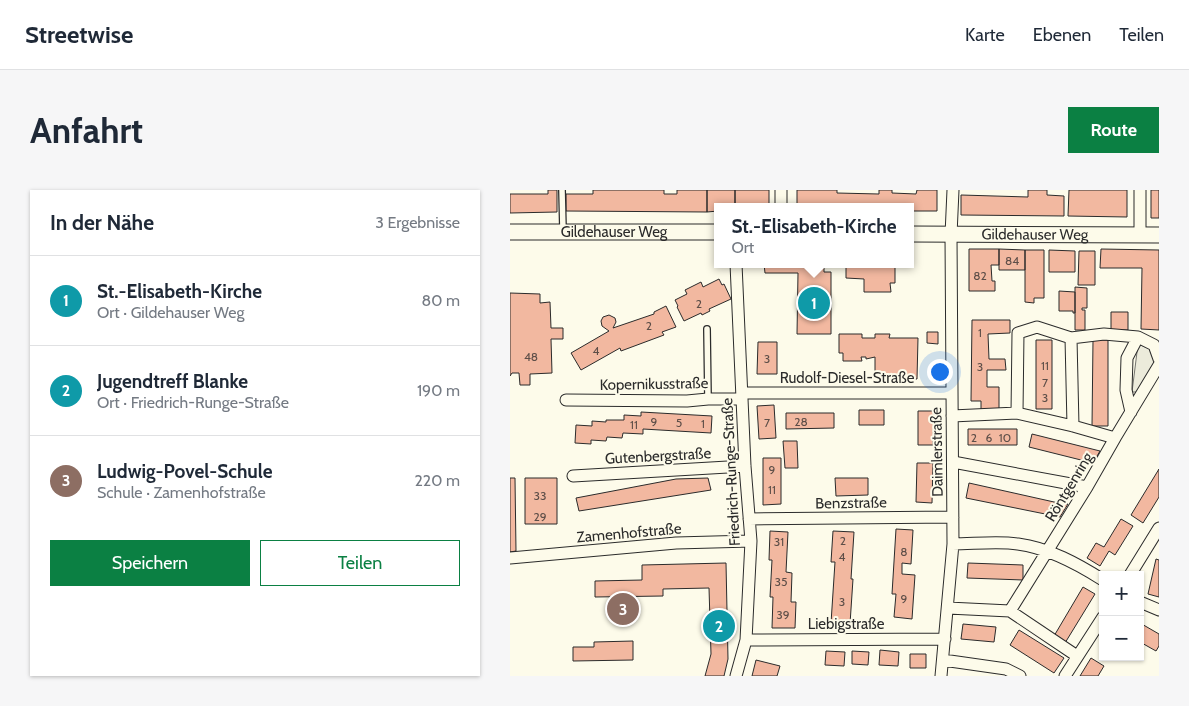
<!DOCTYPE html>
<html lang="de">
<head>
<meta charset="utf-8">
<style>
	body { margin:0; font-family:Cabin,sans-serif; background:#f6f6f7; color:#1f2937 }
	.controls { position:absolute; right:15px; bottom:15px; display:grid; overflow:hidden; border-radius:0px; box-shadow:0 1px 4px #0004 }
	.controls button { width:45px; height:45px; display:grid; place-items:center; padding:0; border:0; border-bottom:1px solid #e0e1e3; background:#fff; color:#1f2937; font:25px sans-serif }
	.you { position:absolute; left:429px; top:181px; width:18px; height:18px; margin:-12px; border:4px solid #fff; border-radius:50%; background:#1a73e8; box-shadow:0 0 0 8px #1a73e833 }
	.badge { display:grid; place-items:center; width:32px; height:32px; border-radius:50%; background:#0b8043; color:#fff; font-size:16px; font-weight:700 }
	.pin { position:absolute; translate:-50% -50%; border:2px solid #fff; box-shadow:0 1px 5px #0006 }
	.popup { position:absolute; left:204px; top:13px; width:200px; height:65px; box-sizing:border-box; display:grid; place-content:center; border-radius:0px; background:#fff; filter:drop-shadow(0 1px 4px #0005); font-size:16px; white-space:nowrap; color:#747a83 }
	.popup b { font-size:19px; color:#1f2937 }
	.popup::after { content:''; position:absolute; left:50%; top:100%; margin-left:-10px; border:10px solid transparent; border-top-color:#fff }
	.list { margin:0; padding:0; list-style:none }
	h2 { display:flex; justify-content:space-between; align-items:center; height:65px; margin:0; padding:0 20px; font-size:21px }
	h2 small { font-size:16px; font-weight:400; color:#747a83 }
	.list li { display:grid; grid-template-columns:32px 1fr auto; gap:15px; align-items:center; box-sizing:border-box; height:90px; padding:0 20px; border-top:1px solid #e0e1e3 }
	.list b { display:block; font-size:19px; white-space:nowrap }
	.list p { margin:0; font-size:16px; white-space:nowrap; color:#747a83 }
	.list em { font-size:16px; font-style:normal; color:#747a83 }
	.actions { display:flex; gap:10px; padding:15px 20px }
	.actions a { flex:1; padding:11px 0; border:1px solid #0b8043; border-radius:0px; text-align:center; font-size:18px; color:#0b8043 }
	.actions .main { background:#0b8043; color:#fff }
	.map { position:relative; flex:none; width:649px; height:486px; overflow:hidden; border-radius:0px }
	header { display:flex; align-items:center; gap:30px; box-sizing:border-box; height:70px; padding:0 25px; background:#fff; border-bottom:1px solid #e0e1e3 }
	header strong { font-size:24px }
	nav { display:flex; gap:28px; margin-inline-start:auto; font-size:18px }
	.intro { display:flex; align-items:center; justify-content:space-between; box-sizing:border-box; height:120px; padding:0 30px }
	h1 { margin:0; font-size:35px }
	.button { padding:12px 22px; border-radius:0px; background:#0b8043; color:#fff; font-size:18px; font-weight:700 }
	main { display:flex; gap:30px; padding:0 30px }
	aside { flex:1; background:#fff; border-radius:0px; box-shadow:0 1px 4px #0004 }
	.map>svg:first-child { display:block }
</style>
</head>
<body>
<header>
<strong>Streetwise</strong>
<nav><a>Karte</a><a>Ebenen</a><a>Teilen</a></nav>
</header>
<div class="intro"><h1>Anfahrt</h1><a class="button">Route</a></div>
<main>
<aside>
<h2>In der Nähe<small>3 Ergebnisse</small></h2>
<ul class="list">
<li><span class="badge" style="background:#0f9aa8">1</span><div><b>St.-Elisabeth-Kirche</b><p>Ort · Gildehauser Weg</p></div><em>80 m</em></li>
<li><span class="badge" style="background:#0f9aa8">2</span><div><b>Jugendtreff Blanke</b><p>Ort · Friedrich-Runge-Straße</p></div><em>190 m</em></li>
<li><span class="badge" style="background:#8d6e63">3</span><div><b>Ludwig-Povel-Schule</b><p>Schule · Zamenhofstraße</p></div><em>220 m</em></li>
</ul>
<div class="actions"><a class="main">Speichern</a><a>Teilen</a></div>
</aside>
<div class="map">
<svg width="649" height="486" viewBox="0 0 649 486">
	<rect width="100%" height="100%" fill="#fdfbea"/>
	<path fill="#ecebdb" stroke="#74746e" d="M628,154L642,160L645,174L628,202H622Z"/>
	<path fill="#f2b8a0" stroke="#2b2b2b" d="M38,0H47V22L0,23V4H38Z
		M83,0H154V4H167V0H197V22L56,21V4H83Z
		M197,0H225V17H208V21L197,22Z
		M225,0H259V16H225Z
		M287,0H327V3L369,4V0H382V3L406,4L407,0H427V21H400V17H310V14H287Z
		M518,0H537V5L554,6V26L451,25V5L518,7Z
		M559,0H617V27L558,26Z
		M641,0H649V28H641Z
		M459,59H489V75H481L482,91H485V101H459Z
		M489,59L515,60V80H489Z
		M591,59L649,60V140L631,139L632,78H590Z
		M515,60H534V108H524V113L515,112Z
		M539,60L565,61V82H539Z
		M569,61H585V95H568Z
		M254,74H314V82H321V144H287L288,83H255Z
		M336,74H385V93H380L381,102H354V89L336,88Z
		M209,89L212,95L214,94L221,109L199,119L200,121L192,125L191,123L174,131L167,117L168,116L165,110L177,104L175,100L191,92L193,97Z
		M565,97L577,98V118H572V120H575V140H565Z
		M549,101L565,102V123H563V121H549Z
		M0,103L30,104V113L40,112L41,138H53V149H41L42,183L20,184V195H10L9,183H2L0,186Z
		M156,116L166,137L152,142L154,145L111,161L110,158L71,180L61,163L99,141L92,136L91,131L93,127L99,125L105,128L106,132L103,138L144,124V122Z
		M601,122H618V140H601Z
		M462,130H500V143L478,144L479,169H495L496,180H477V197H489V221H471V211H461Z
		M417,142H428V154L417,153Z
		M329,144H352V148H365V144H380L379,148H408L407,189H365V167L356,169V167H351L352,171H333V163H329Z
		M526,150H542V219H526Z
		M583,150H598V236H582Z
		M248,152H267V184H247Z
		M264,215L266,248L249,249L247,216Z
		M349,220H374V235H349Z
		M408,221H424L423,255H408Z
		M131,222L202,226L201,243L133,239V244L113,243L112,248L97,247L96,251L81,250V254L65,253L66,235L82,236V231L96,232V230H114V225L131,226Z
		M276,223H324V238L276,239Z
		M458,239H507V255H458Z
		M522,244L590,261L583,273L519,257Z
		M273,251H287L288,278H275Z
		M253,268H271V314L253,315Z
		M407,273H423L422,313L406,312Z
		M649,279V307L633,333L621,325Z
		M0,288H5L6,361L0,362Z
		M15,288H47V334H15Z
		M198,288L201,300L69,321L66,308L166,289Z
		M325,288H358V305L326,306Z
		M459,293L553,314H558L550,327L456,308Z
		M611,329L623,336L605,365L599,361L590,376L577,368L586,353L594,357Z
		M386,339L403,340L401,374L392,373V384L405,385L402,429L384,427L386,404H382Z
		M260,341L278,342L276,382L282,383L281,412H286L285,438H262L263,407H260L262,370H259Z
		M323,341L344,342L341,389H343L340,434L321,433L325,372H321Z
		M646,369L649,370V407L638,404Z
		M216,373L218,469L214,486H195L201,464L199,398L153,399V406L85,407V391L132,390V375Z
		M458,373L513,375V390L457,388Z
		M573,397L585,404L555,453L544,446Z
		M630,433L649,444V456L646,461L630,452Z
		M453,434L486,437L484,452L451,449Z
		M509,440L554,468L544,483L500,455Z
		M123,451V470L63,471V457H84V452Z
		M370,460L389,462L388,476L369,475Z
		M316,461L335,462L334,476L315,475Z
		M342,461L359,462L358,475L342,474Z
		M400,464H416V478H400Z
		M581,468L594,476L588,486H570Z
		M246,470L270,476L267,486H242Z"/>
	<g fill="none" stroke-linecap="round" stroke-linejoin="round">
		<g stroke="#2b2b2b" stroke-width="8">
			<path id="lane" d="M52,0L53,40
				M197,139L198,209"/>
		</g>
		<g stroke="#2b2b2b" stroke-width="13">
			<path id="street" d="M271,17V0
				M630,45V0
				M226,74L235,276L241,351L236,450L226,486
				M232,203H442
				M56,210L177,211L198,209H232
				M621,222L616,200L617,168L628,147L644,155L649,169
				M507,223L508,143L527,137L561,148
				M442,226L507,223L563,236L605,248L577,297L500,421
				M563,236L561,148L594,144L628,147
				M605,248L649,175
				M443,272L577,297
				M63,286L235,276
				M239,329L443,327
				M443,354C463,354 488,351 508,354C539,358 568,374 593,390
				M0,368L166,353L241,351
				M620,385L649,338
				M630,412L649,420
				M438,418L500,421L567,466
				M236,450L435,449
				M433,470L496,479L510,486
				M431,486L443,354L441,45L443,0
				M555,486L593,427"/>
		</g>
		<g stroke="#2b2b2b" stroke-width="17">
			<g id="secondary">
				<path id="s1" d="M0,42H208"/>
				<path id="s2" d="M400,44L649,45"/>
			</g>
		</g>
		<use href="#lane" stroke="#fdfbea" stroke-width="5.5"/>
		<use href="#street" stroke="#fdfbea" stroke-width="11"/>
		<use href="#secondary" stroke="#fdfbea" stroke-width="15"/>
	</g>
	<g text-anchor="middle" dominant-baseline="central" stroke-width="4" stroke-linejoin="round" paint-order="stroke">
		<g font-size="12" fill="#5d4e48">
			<text x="502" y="70">84</text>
			<text x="470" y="85">82</text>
			<text x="189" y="113">2</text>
			<text x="139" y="135">2</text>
			<text x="470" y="142">1</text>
			<text x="86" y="160">4</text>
			<text x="21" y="166">48</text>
			<text x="257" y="168">3</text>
			<text x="535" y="175">11</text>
			<text x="470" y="176">3</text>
			<text x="535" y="192">7</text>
			<text x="535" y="207">3</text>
			<text x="144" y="231">9</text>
			<text x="291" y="231">28</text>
			<text x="169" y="232">5</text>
			<text x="257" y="232">7</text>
			<text x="193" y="233">1</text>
			<text x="124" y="234">11</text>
			<text x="464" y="247">2</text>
			<text x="479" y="247">6</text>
			<text x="495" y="247">10</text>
			<text x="262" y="279">9</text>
			<text x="262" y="299">11</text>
			<text x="30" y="305">33</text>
			<text x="30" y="326">29</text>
			<text x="333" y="350">2</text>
			<text x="269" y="351">31</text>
			<text x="394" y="361">8</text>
			<text x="332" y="366">4</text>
			<text x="271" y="391">35</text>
			<text x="394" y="408">9</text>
			<text x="332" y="411">3</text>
			<text x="273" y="424">39</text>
		</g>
		<g font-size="15" fill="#2b2b2b" stroke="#fdfbea">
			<text stroke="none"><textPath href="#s1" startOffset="104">Gildehauser Weg</textPath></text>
			<text stroke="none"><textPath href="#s2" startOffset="125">Gildehauser Weg</textPath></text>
			<text x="337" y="188">Rudolf-Diesel-Straße</text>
			<text transform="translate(144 194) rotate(-1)">Kopernikusstraße</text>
			<text transform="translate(427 262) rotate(-91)">Daimlerstraße</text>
			<text transform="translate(148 266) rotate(-3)">Gutenbergstraße</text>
			<text transform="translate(221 282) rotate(-93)">Friedrich-Runge-Straße</text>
			<text transform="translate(559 297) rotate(-59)">Röntgenring</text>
			<text transform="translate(341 313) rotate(-1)">Benzstraße</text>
			<text transform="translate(119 343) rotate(-5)">Zamenhofstraße</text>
			<text x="336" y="434">Liebigstraße</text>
		</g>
	</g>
</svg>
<div class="controls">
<button>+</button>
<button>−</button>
</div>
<div class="you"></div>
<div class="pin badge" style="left:304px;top:113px;background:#0f9aa8">1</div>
<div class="popup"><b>St.-Elisabeth-Kirche</b>Ort</div>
<div class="pin badge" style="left:209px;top:436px;background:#0f9aa8">2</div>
<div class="pin badge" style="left:113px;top:419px;background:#8d6e63">3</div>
</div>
</main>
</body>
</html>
